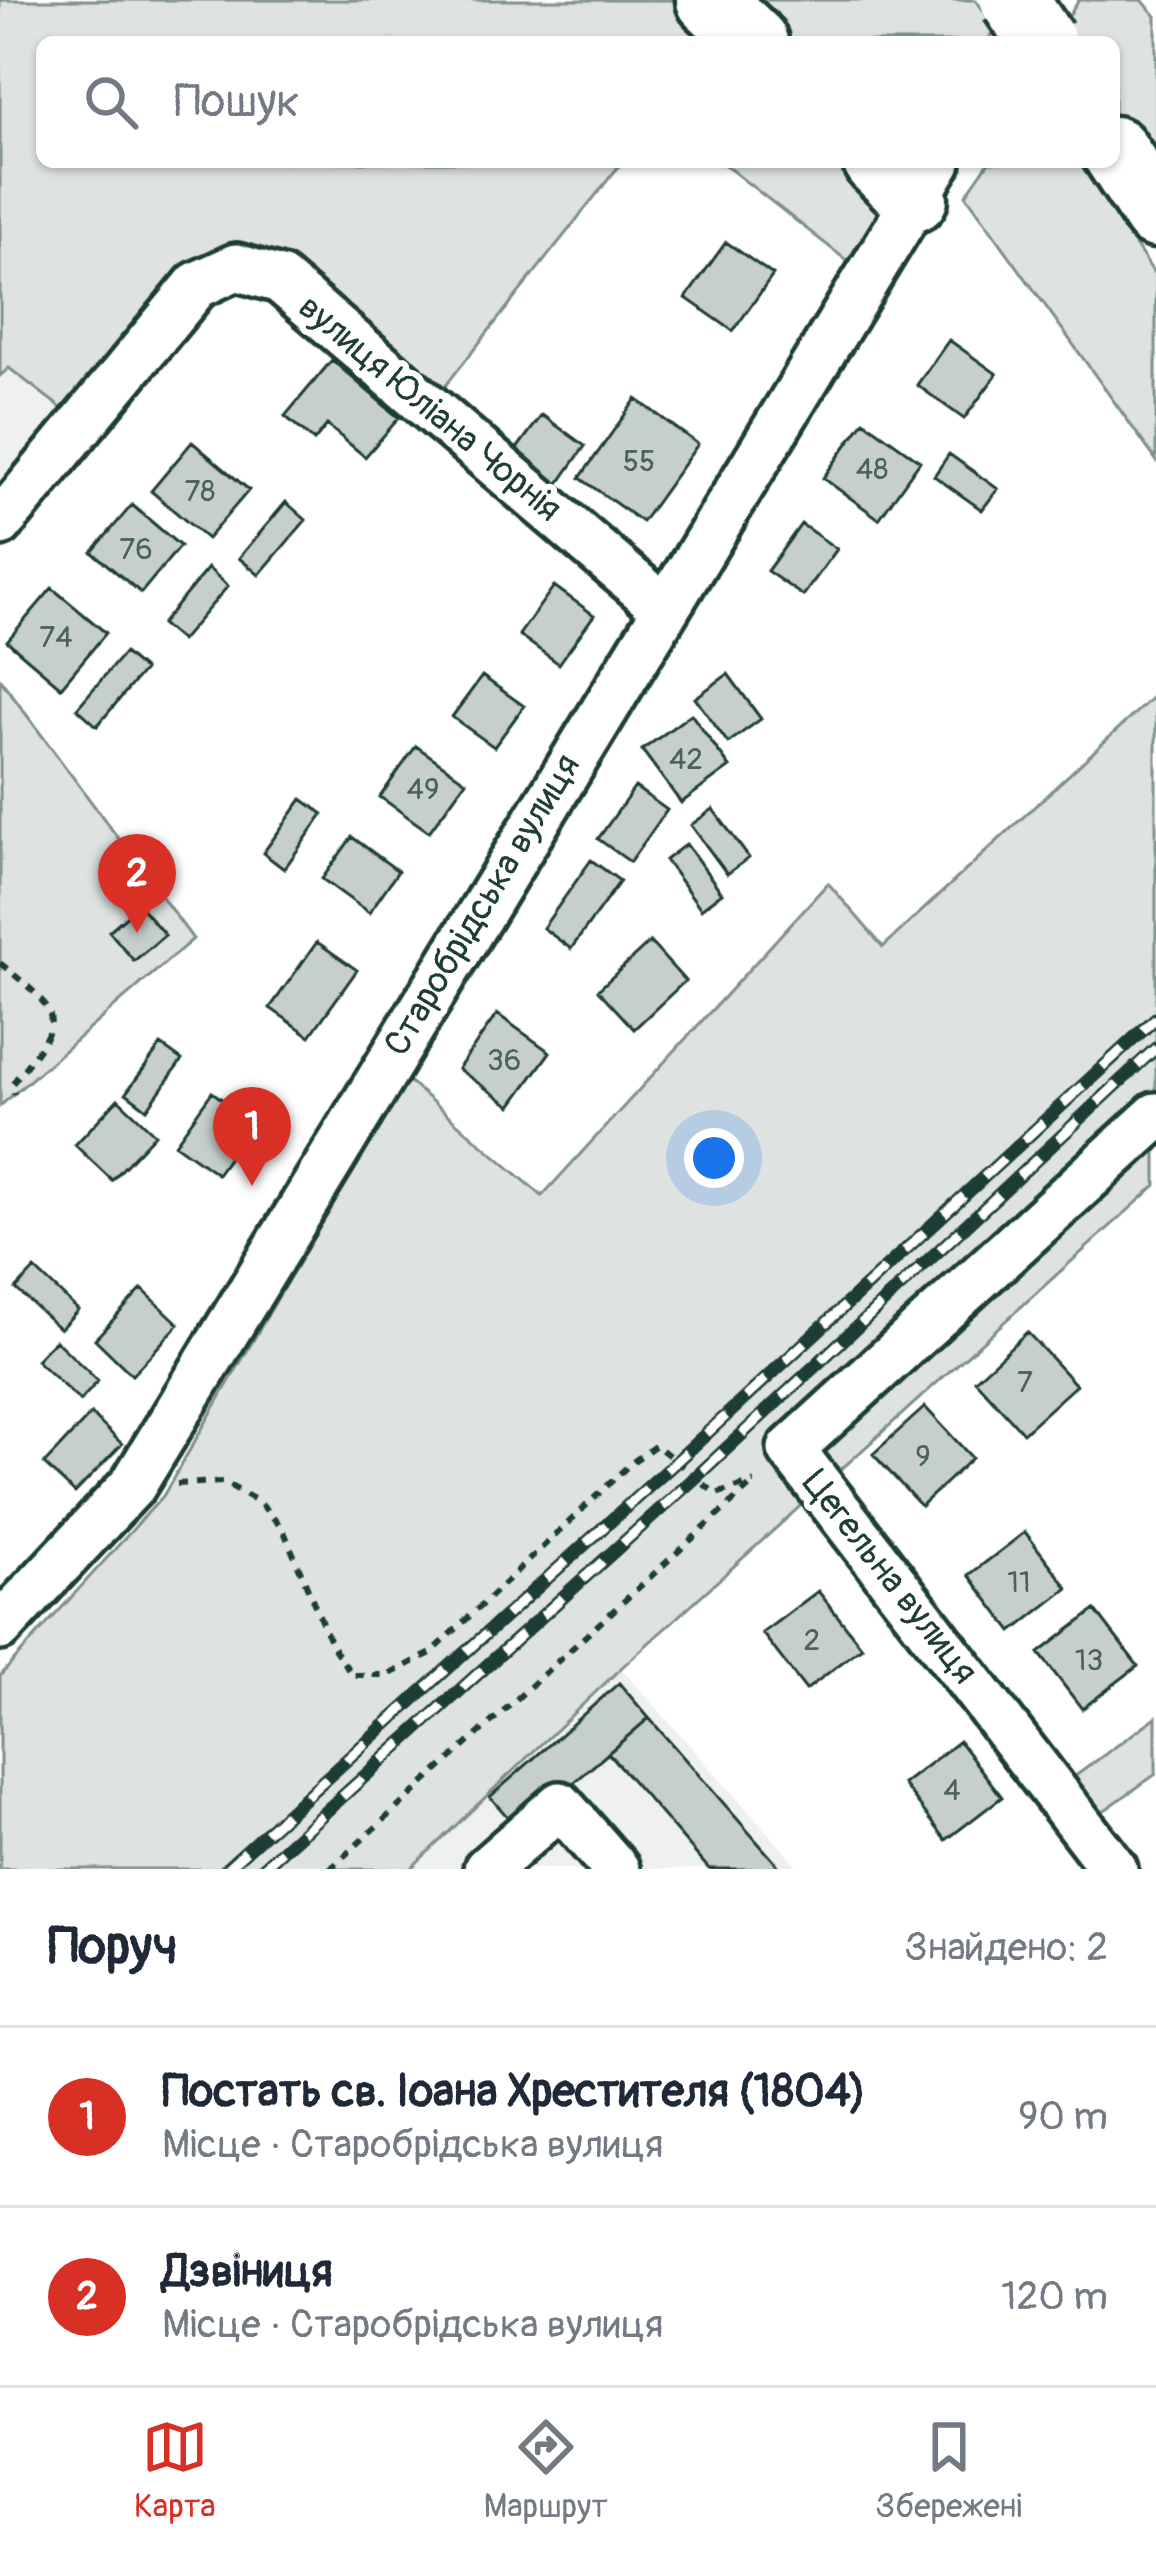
<!DOCTYPE html>
<html lang="uk">
<head>
<meta charset="utf-8">
<style>
	body { margin:0; font-family:Pangolin,sans-serif; background:#f2f2f3; color:#1f2937 }
	.you { position:absolute; left:714px; top:1158px; width:42px; height:42px; margin:-30px; border:9px solid #fff; border-radius:50%; background:#1a73e8; box-shadow:0 0 0 18px #1a73e833 }
	.badge { display:grid; place-items:center; width:78px; height:78px; border-radius:50%; background:#d93025; color:#fff; font-size:39px; font-weight:700 }
	.pin { position:absolute; translate:-50% -99px; filter:drop-shadow(0 3px 6px #0008) }
	.pin::after { content:''; position:absolute; top:63px; width:42px; height:36px; background:inherit; clip-path:polygon(0 0,100% 0,50% 100%) }
	.list { margin:0; padding:0; list-style:none }
	h2 { display:flex; justify-content:space-between; align-items:center; height:156px; margin:0; padding:0 48px; font-size:51px }
	h2 small { font-size:39px; font-weight:400; color:#747a83 }
	.list li { display:grid; grid-template-columns:78px 1fr auto; gap:36px; align-items:center; box-sizing:border-box; height:180px; padding:0 48px; border-top:3px solid #e0e1e3 }
	.list b { display:block; font-size:45px; white-space:nowrap }
	.list p { margin:0; font-size:39px; white-space:nowrap; color:#747a83 }
	.list em { font-size:39px; font-style:normal; color:#747a83 }
	.icon { flex:none; width:66px; height:66px; fill:none; stroke:currentColor; stroke-width:2; stroke-linecap:round; stroke-linejoin:round }
	.map { position:relative; flex:none; width:1156px; height:1869px; overflow:hidden }
	.search { position:absolute; background:#fff; box-shadow:0 3px 9px #0004; left:36px; right:36px; top:36px; height:132px; display:flex; align-items:center; gap:30px; box-sizing:border-box; padding:0 42px; border-radius:18px; color:#747a83; font-size:45px }
	.sheet { height:516px; background:#fff }
	nav { display:flex; justify-content:space-around; align-items:center; box-sizing:border-box; height:168px; border-top:3px solid #e0e1e3; background:#fff; font-size:33px; color:#747a83 }
	nav a { display:grid; justify-items:center; gap:6px }
	nav .on { color:#d93025 }
	.map>svg:first-child { display:block }
</style>
</head>
<body>
<div class="map">
<svg width="1156" height="1869" viewBox="0 0 1156 1869">
	<rect width="100%" height="100%" fill="#fff"/>
	<filter id="ink" filterUnits="userSpaceOnUse"><feTurbulence type="fractalNoise" baseFrequency=".00833" numOctaves="2"/><feDisplacementMap in="SourceGraphic" scale="24" xChannelSelector="R" yChannelSelector="G"/><feConvolveMatrix kernelMatrix="1 2 1 2 8 2 1 2 1" color-interpolation-filters="sRGB"/></filter>
	<g filter="url(#ink)">
		<path fill="#eef1f0" d="M8,367L82,424L0,523V376Z
			M621,1668L800,1869H410Z"/>
		<path fill="#dee3e2" stroke="#7e908b" stroke-width="3" d="M0,0H683L725,42H42V162H622L435,399L236,268L82,424L9,368L0,376Z
			M732,0H976L995,28L987,42H774Z
			M1079,0H1142L1156,16V180L1114,115V42H1070L1062,27Z
			M721,162H842L881,208L850,263Z
			M989,162H1079L1156,276V460L966,195Z
			M0,679L193,939L0,1106Z
			M1156,694V1185L621,1668L410,1869H0V1676L163,1496L405,1078L542,1196L828,883L883,947Z
			M1156,1717V1774L1102,1812L1074,1777Z"/>
		<path fill="#c7cfcc" stroke="#1f3d34" stroke-width="3" d="M726,242L773,275L733,331L686,298Z
			M949,340L997,374L964,419L917,385Z
			M332,360L399,418L365,457L327,425L314,441L285,416Z
			M636,399L698,444L642,522L580,478Z
			M542,415L585,446L557,486L513,454Z
			M864,421L920,461L879,519L823,478Z
			M192,442L249,490L207,539L151,491Z
			M949,454L998,489L982,510L934,476Z
			M286,502L306,520L259,575L239,558Z
			M132,505L180,546L141,593L92,552Z
			M801,524L837,549L803,596L767,571Z
			M208,568L228,586L181,641L161,624Z
			M554,586L594,615L559,664L519,635Z
			M52,588L106,633L61,687L7,641Z
			M124,653L144,670L97,726L77,708Z
			M728,674L761,719L728,743L695,698Z
			M482,676L524,706L494,747L452,717Z
			M691,714L730,767L681,803L642,750Z
			M416,746L466,781L429,832L380,797Z
			M635,787L667,810L630,862L598,839Z
			M302,799L323,814L284,869L263,853Z
			M713,809L749,858L727,874L691,825Z
			M352,837L398,871L369,913L322,879Z
			M686,844L722,893L701,909L665,860Z
			M591,860L620,881L571,949L543,928Z
			M139,905L165,935L134,961L109,931Z
			M317,942L357,970L310,1036L270,1008Z
			M650,942L685,981L634,1029L598,990Z
			M497,1014L550,1052L511,1106L458,1069Z
			M161,1045L182,1060L147,1109L126,1093Z
			M212,1092L254,1122L217,1174L175,1144Z
			M118,1099L155,1134L112,1180L75,1145Z
			M35,1269L78,1310L60,1329L16,1289Z
			M142,1289L179,1324L132,1375L95,1339Z
			M1027,1332L1076,1385L1023,1433L975,1380Z
			M55,1340L98,1381L80,1401L36,1360Z
			M925,1407L972,1458L921,1506L873,1454Z
			M91,1414L122,1444L75,1493L44,1464Z
			M1025,1532L1068,1588L1012,1632L969,1575Z
			M818,1591L862,1647L806,1690L762,1633Z
			M1095,1610L1138,1666L1082,1709L1039,1653Z
			M619,1683L649,1718L519,1830L490,1797Z
			M649,1718L781,1869H709L608,1753Z
			M959,1741L1002,1797L946,1840L903,1784Z"/>
		<g fill="none" stroke-linecap="round" stroke-linejoin="round">
			<g stroke="#1f3d34" stroke-width="54">
				<path id="minor" d="M0,523L197,285L236,267L280,280L663,607
					M0,1627L133,1485L938,162
					M487,1869L560,1805L616,1869
					M1114,1869L791,1449L1156,1116"/>
			</g>
			<g stroke="#1f3d34" stroke-width="75">
				<path id="highway" d="M710,0L754,42
					M1114,150L1156,214
					M877,162L914,198"/>
			</g>
			<path stroke="#1f3d34" stroke-width="6" stroke-dasharray="9 9" stroke-linecap="butt" d="M0,963C67,1018 64,1017 12,1084L14,1094
				M177,1484L223,1482L259,1502L283,1529L331,1644L352,1675H388L431,1653L630,1464L656,1445L716,1494L754,1482
				M330,1869L749,1487"/>
			<use href="#minor" stroke="#fff" stroke-width="45"/>
			<use href="#highway" stroke="#fff" stroke-width="66"/>
			<g stroke="#1f3d34" stroke-width="14">
				<path id="rail" d="M226,1869L678,1460L1156,1018
					M262,1869L696,1477L1156,1048"/>
			</g>
			<use href="#rail" stroke="#fff" stroke-width="9" stroke-dasharray="27" stroke-linecap="butt"/>
			<g stroke="#1f3d34" stroke-width="75" stroke-linecap="butt">
				<path id="highway-bridge" d="M1014,0L1042,42"/>
			</g>
			<use href="#highway-bridge" stroke="#fff" stroke-width="66"/>
		</g>
	</g>
	<g text-anchor="middle" dominant-baseline="central" stroke-width="12" stroke-linejoin="round" paint-order="stroke">
		<g font-size="30" fill="#49625a">
			<text x="639" y="461">55</text>
			<text x="872" y="469">48</text>
			<text x="200" y="491">78</text>
			<text x="136" y="549">76</text>
			<text x="56" y="637">74</text>
			<text x="686" y="759">42</text>
			<text x="423" y="789">49</text>
			<text x="504" y="1060">36</text>
			<text x="1025" y="1382">7</text>
			<text x="923" y="1456">9</text>
			<text x="1019" y="1582">11</text>
			<text x="812" y="1640">2</text>
			<text x="1089" y="1660">13</text>
			<text x="952" y="1790">4</text>
		</g>
		<g font-size="36" fill="#1f3d34" stroke="#fff">
			<text transform="translate(430 408) rotate(40)">вулиця Юліана Чорнія</text>
			<text transform="translate(482 905) rotate(-59)">Старобрідська вулиця</text>
			<text transform="translate(890 1577) rotate(52)">Цегельна вулиця</text>
		</g>
	</g>
</svg>
<div class="you"></div>
<div class="pin badge" style="left:252px;top:1186px">1</div>
<div class="pin badge" style="left:137px;top:933px">2</div>
<div class="search"><svg class="icon" aria-label="search" viewBox="0 0 24 24"><circle cx="10" cy="10" r="6"/><path d="M15 15l6 6"/></svg>Пошук</div>
</div>
<section class="sheet">
<h2>Поруч<small>Знайдено: 2</small></h2>
<ul class="list">
<li><span class="badge">1</span><div><b>Постать св. Іоана Хрестителя (1804)</b><p>Місце · Старобрідська вулиця</p></div><em>90 m</em></li>
<li><span class="badge">2</span><div><b>Дзвіниця</b><p>Місце · Старобрідська вулиця</p></div><em>120 m</em></li>
</ul>
</section>
<nav>
<a class="on"><svg class="icon" aria-label="map" viewBox="0 0 24 24"><path d="M3 6l6-2 6 2 6-2v14l-6 2-6-2-6 2zM9 4v14M15 6v14"/></svg>Карта</a>
<a><svg class="icon" aria-label="directions" viewBox="0 0 24 24"><path d="M12 3l9 9-9 9-9-9zM9 14v-3h6M13 9l2 2-2 2"/></svg>Маршрут</a>
<a><svg class="icon" aria-label="saved" viewBox="0 0 24 24"><path d="M7 4h10v16l-5-4-5 4z"/></svg>Збережені</a>
</nav>
</body>
</html>
